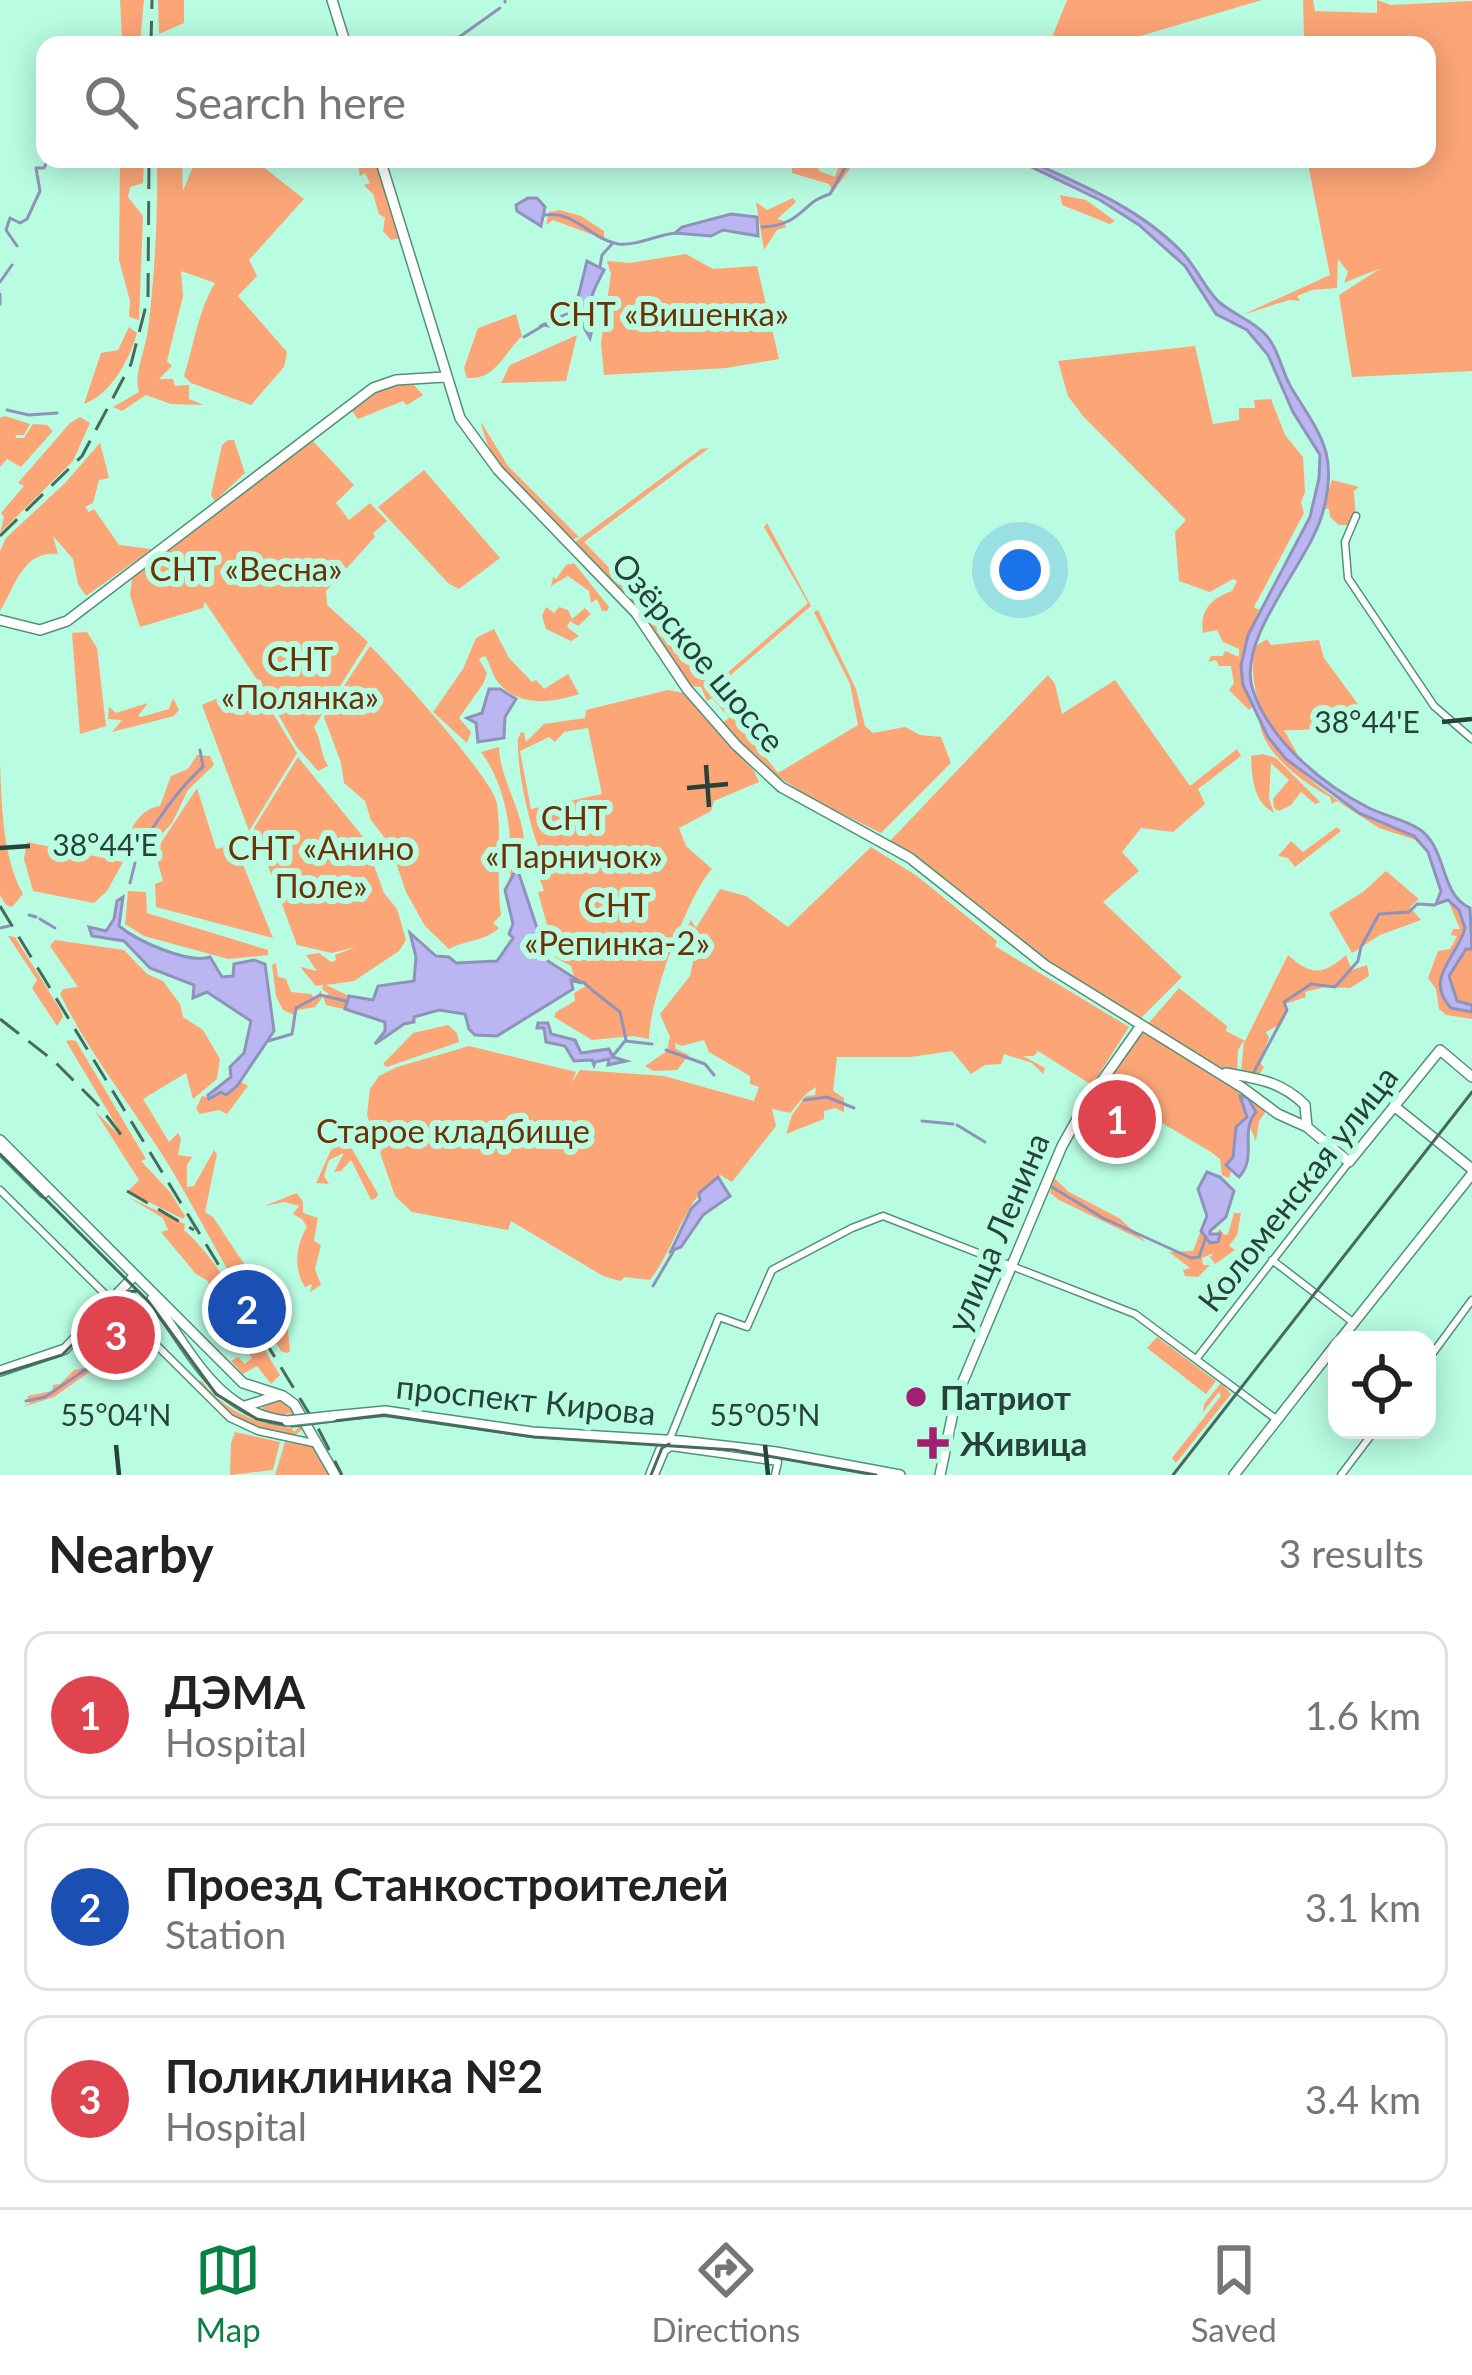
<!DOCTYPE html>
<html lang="en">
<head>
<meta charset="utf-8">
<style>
	body { margin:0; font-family:Lato,sans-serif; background:#f2f2f2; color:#222 }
	.controls { position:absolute; right:36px; bottom:36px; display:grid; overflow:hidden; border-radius:24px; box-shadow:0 6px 30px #0003 }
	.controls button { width:108px; height:108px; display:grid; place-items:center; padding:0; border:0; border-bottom:3px solid #e0e0e0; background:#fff; color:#222; font:60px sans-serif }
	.you { position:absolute; left:1020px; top:570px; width:42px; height:42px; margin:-30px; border:9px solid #fff; border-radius:50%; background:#1a73e8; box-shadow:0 0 0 18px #1a73e833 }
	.badge { display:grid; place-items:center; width:78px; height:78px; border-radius:50%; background:#0b8043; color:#fff; font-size:39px; font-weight:700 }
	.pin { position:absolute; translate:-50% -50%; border:6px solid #fff; box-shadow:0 3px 12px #0006 }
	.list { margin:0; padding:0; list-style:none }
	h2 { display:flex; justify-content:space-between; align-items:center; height:156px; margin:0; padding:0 48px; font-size:51px }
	h2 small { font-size:39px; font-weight:400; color:#767676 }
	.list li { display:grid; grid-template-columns:78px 1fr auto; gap:36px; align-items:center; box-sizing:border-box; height:168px; margin:0 24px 24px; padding:0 24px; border:3px solid #e0e0e0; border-radius:24px }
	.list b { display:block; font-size:45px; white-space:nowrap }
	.list p { margin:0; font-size:39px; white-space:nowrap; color:#767676 }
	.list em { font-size:39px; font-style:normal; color:#767676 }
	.icon { flex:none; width:66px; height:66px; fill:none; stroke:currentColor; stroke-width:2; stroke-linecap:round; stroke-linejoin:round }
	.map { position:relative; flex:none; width:1472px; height:1475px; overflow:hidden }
	.search { position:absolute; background:#fff; box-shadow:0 6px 30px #0003; left:36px; right:36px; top:36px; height:132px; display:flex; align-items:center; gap:30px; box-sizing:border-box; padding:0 42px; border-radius:24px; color:#767676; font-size:45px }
	.sheet { height:732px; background:#fff }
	nav { display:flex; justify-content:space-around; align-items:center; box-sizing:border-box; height:168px; border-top:3px solid #e0e0e0; background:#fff; font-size:33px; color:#767676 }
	nav a { display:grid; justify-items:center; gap:6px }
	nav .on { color:#0b8043 }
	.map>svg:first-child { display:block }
</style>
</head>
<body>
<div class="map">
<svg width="1472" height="1475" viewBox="0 0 1472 1475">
	<rect width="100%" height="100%" fill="#b8fce1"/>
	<path fill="#fca577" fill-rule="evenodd" d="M120,0H144L140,43L122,41Z
		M158,0H184V23L159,34Z
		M1067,0H1262L1110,45H1049Z
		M1303,0H1313L1315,11L1377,13V0L1391,5L1472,1V371L1352,377L1339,295L1381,268L1344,283L1348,272L1338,259L1337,288L1312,290L1297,296L1300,301L1289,300L1242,315L1330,275L1307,159H1427V45H1299L1304,38Z
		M120,159L144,160L143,183L130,187L128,197L143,216L139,320L129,317L130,301L119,260Z
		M157,159H182L183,191L196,159H253L304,199L249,260L257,276L238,296L287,352L284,367L251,405L191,383L184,376C194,345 198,311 215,283L181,271L183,296L167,361L172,366L159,379H173L175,386L189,385V399L204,405L171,404L146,395L122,411L113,407L139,392C133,374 146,349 148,329C155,273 158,215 157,159Z
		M357,159L368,166L369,159H377L400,238L391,240L383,231L385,218L379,214L373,194L364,185L370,183L365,173L360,176Z
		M792,159H816L819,171L835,177L841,159H857L833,192L829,184L792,173Z
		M1060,195L1086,200L1115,221L1110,224L1062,205Z
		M793,198L796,202L777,219L784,221L786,227L777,230L764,250L756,202L767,210Z
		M559,210L581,216L604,231V239L553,220L546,225L549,212Z
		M686,254L713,269L757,266L779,359L727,368L604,375L601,343L611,274L607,261L630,263Z
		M516,314L522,336C503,354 496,380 467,378L464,368L478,328Z
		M129,327L137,333C129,361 111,394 84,404L101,353L118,350Z
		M577,335L566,381L501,383L510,365Z
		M1195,346L1213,424L1239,420V408H1255L1254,400L1271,399L1285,435L1303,457L1305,492L1301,503L1304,513L1254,607L1259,610C1244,644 1234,672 1252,707L1249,710L1229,690L1234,683L1231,666H1219L1216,660L1208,662L1211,656H1223L1225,651L1239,657V649L1223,642L1217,630L1203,633C1199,610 1212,598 1232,591L1237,581L1233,579L1210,592L1179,581L1175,532L1186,520L1083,416L1068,396L1058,361Z
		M412,383L423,395L407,405L403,401L358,419L349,407L381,386Z
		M5,416L30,424L24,435H17L15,438H24L33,424L47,425L53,431L21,467L7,459L0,467V418Z
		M80,417L90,423L73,461L0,533L4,517L1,513L24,486L18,483L70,423Z
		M481,422L508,466L579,537L571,540C537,506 489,470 481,422Z
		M311,439L354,485L336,503L349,520L370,503L387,521L373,533L375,537L326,591L327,605L368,642L314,727C322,741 320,753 328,766L318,771L296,746L266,693L205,602L203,608L140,627L130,595L133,572Z
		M228,440H234L245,473L215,501L211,495L222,445Z
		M100,443L109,478L99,480L93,503L85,507L89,512L94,509L119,545L152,549L86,596L78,584L73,559L53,536L58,554C23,550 16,585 0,611V551L6,538L65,483Z
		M709,448L584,542L652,612L778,773L858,725L850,684L814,612L818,610L856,689L865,726L873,733L905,727L920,735L941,737L951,763L881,833L812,799L776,775L767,774L722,723L729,718L712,698L707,701L701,687L689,686L623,591L574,543L701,449Z
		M424,470L500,558L459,589L448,583L378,507Z
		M1332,480L1359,487L1354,491L1356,520L1349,525H1339L1330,517L1329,509L1323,508Z
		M767,523L811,606L718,686L711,687L808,603L764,527Z
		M574,563L609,607L607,611H602L597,599L591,603L589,591L568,576L551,586L553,577L556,579L566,565Z
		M546,607L554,613L559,607L568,610L572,619L585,608L591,614L578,626L570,621L567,627L579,636L571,641L546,629L542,616Z
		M494,629L509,658L532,682L536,680L544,689L568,674L579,694C552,703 518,708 497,681C492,674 490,663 485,656L479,659L487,673L483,684L459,718L471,732L467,743L433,712L463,669L476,638Z
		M87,632L97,648L106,726L80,734L72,633Z
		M1267,639L1271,645L1319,640L1324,658L1363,711C1349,728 1306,731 1284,730L1298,755C1264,725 1248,693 1254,647Z
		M370,646C391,666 494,779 497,804C502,841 496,878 501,915L493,923L499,928C484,942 464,940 449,949L425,926L406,892L390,845L371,820L365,801L344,783L341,763L324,717Z
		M1048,675L1055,684L1062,714L1115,680L1190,786L1237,749L1241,756L1198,789L1205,804L1173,832L1141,828L1122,852L1139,871L1103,902L1182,977L1138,1021L1018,943L927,865L889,842Z
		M254,682L297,753L249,831L202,705Z
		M668,690L683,693L754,771L759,782L714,801L711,811L679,828L686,846L712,869C687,896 649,1003 649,1039L633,1036L592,1040L554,1017L556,1012L575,1001L574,993L586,986L574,976L571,966L556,958L538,892L544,891L537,871L542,855C531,834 516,767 518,739L521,732L524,733L526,742L544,724L585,718L586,710ZM588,728L602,794L531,809L520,751L549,737L555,742L564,732Z
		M173,698L179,710L174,716L112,732L122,720L108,719L109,707L116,713L148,703L138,716L141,717L169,709Z
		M1259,719C1285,762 1321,793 1366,817C1383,827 1403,828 1419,841L1379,828L1337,801L1332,804L1330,797C1300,781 1261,751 1259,719Z
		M499,747C500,792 547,840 510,878C513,835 507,787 481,752Z
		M1263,754L1276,758L1320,802L1315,804L1301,792L1291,805L1279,811L1274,808L1273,799L1289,780L1271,763L1269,799L1274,813C1253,801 1252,778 1251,756Z
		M197,755L210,756L214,765L188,790L172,823L143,855L127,849C127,830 141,808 160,806L171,776L188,769Z
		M298,757L364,838L384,893L397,909L406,940L399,951L354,981L326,985L349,996L345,1008L348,1010L326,1005L323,996L329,994L322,989L323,985L316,986L300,967L317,971L306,955L319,953L331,962L336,960L335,955L356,947L332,953L297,945L254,828Z
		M0,763C2,806 2,856 23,894L12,907L6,905L0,895Z
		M197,788L216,849L224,847L229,862H242L273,938L156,907L155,884L163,881L155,852Z
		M1337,827L1341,831L1295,867L1288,858L1278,856L1291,841L1303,852Z
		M27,842L123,862L107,891L94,903L33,891L24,859Z
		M871,847L917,876L997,941L995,946L1129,1027L1092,1085L1038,1051L1034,1056H1023L1045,1068L1043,1074L1032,1063L1004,1054L1001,1064L985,1065L971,1074L952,1051L910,1057H837L833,1091L844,1098V1112L835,1108L824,1111V1119L786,1134L792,1115L806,1096L815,1095L816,1087L807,1093L790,1113L772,1109L776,1126L732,1182L720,1175C683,1200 676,1247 650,1280L625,1277L620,1281L603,1276L511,1221L508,1230L412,1212L395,1196L367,1115L370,1089L379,1076L397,1067L469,1046L576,1072L571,1083L580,1070L664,1076L754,1101L759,1087L750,1084V1076L709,1052L704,1040L682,1046L675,1043L676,1049L689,1055L677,1070L653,1071L645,1066L667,1051L670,1037L660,1014L690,976L699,933L687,938L683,935L691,920L696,928L720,889L746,896L788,927Z
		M1386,871L1419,899L1410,907L1421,920L1380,935L1352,953L1329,913L1363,892Z
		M128,891L146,892L147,913L268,950V955L228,959L144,936L125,924Z
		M1448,900L1459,910L1465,933C1450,958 1428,981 1451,1008L1472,1012V1019L1446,1015L1439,1009L1436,989L1428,978L1438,951L1450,949L1457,936L1451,935L1453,929H1460Z
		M8,936L15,937L60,1009L63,1017L57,1026L32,988L37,980Z
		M55,940L124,950L147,974L163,981L180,1004L183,1017L203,1030L220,1059L217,1079L193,1099L186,1073L143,1099L169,1142L178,1133L181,1139L178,1155L192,1157L187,1165V1187L194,1186L214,1150L217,1154L205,1212L213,1217L288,1330L290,1351L287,1353L281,1351L253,1304L244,1297C216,1252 193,1204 165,1159C130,1104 89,1053 60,994L63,989L78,987L50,946Z
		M1466,949H1472V1005L1457,1001L1449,976Z
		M1288,955C1310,975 1323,976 1346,955L1352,970L1367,965L1369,976L1350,988L1325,987L1305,992L1306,997L1285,1004L1288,1011L1281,1024L1266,1032L1269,1038L1259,1062L1264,1067L1259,1075L1241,1074L1244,1040L1238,1050L1237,1074L1218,1069L1146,1026L1179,988L1227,1026L1226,1031L1245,1041Z
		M276,963L278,977L286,979L291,992L311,994L316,999L321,990L322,998L315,1007L298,1010L294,1015L283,1010L276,996L272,965Z
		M448,1025L457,1033L459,1042L387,1067L383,1064L413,1033Z
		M1143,1033L1211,1070L1267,1110L1259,1121L1256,1141L1248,1122L1256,1111L1242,1096L1247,1117C1229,1137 1239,1149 1226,1167L1232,1168L1229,1178L1222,1175L1220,1159L1211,1152L1113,1094L1120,1081L1111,1075Z
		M71,1040L76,1041L146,1159L141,1161L170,1192L185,1216L183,1219L131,1193L129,1190L139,1180L95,1111L117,1133L119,1130L66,1041Z
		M241,1082L248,1086L227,1114L219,1110L200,1114L196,1109L202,1096L210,1098L221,1092L226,1095Z
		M338,1145L352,1149L378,1194L376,1198L371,1200L351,1160L341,1171L334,1172L344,1153L329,1160L324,1176L329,1184L316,1183L331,1150Z
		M1054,1178L1069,1192L1119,1218L1146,1242L1059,1200L1050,1193Z
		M297,1193L303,1202V1213L318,1218L314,1241L321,1245L315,1269L321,1285L310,1292L312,1284L305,1287C293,1269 296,1245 307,1227L302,1219L293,1214L299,1206L285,1202L264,1206Z
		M128,1197L185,1224L184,1230C228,1269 250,1328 280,1375L271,1384L257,1366L243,1374L231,1361L238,1357L245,1364L252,1358C235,1334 215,1305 208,1281L196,1274L161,1232L168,1230L163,1218Z
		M1234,1213H1241L1237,1235L1229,1246L1235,1250L1215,1264L1210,1257L1214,1253L1202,1258L1203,1265H1210L1198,1277L1185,1276L1183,1270L1190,1268L1169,1252L1193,1251L1201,1230L1210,1242L1220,1229L1224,1235L1228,1234Z
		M1157,1337L1216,1381L1206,1394L1147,1348Z
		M130,1358L133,1365L88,1373L54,1397L23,1407L30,1403L27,1396L52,1391L53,1385L60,1384L74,1370Z
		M202,1381C224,1411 256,1424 292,1428L294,1432L298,1428L289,1413L279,1417L262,1411L263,1404L280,1398L286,1400L304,1428L294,1436L258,1429L230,1415L196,1382Z
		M1221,1383L1231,1394L1176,1463L1172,1458L1221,1396L1219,1392L1203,1412L1204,1404Z
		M235,1432L280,1442L273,1470L230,1475L231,1443Z
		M285,1442L320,1447L333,1475H275Z"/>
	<path fill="#bbb6f1" stroke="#8f93ba" stroke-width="3" d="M1015,159H1025C1080,184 1138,207 1181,251C1196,266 1204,288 1219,302C1233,314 1251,320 1264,333C1279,348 1281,371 1292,389C1322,437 1339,456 1322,515C1307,565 1238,637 1252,687C1267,738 1321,784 1369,808C1385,816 1404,819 1419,829C1448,848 1439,894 1470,908L1472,949H1466L1449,976L1457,1001L1472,1005V1012L1451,1008C1423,978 1458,957 1465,928L1459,910L1448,900L1436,904L1441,891L1428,852L1414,836L1359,813L1286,759L1268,737L1243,685L1241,666L1248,635L1310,517L1319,478L1320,455L1293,412L1268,355L1247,330L1216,314L1185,266L1139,225L1100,200Z
		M528,198H537L545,207L541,226L517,211L516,205Z
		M731,214L757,217L758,236L723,230L711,236L675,233L682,227Z
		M587,261L604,270C596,286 584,304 594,320L590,338L581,322L559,328L543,325L575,310Z
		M489,689H500L516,699L505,717L504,738L478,742L476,723L467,718L482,713Z
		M517,868L548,961L582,983L571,980L573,989L497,1036L475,1035L469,1029L465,1014L439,1010L414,1017V1022L404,1024L375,1044L385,1031V1022L345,1009L349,996L373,1000L378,986L414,981L416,957L410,933L436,956L449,957L456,963L497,961L513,938L509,934L513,924L505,890Z
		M123,897L119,926C137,941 188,964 210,957L222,977L233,976L234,964L254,960L265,964L274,1031L237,1086L226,1095L221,1092L209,1099L208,1095L231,1077L230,1067L244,1053L251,1021L207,992L193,998L194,985L150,968L124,941L92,936L89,927L106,931L114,919L117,901Z
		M538,1023H548L551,1034L575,1040L581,1053L609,1049L613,1057L626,1061L608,1065L609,1059L595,1062L594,1065L592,1060L574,1061L565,1046L546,1042L544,1028H537Z
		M1240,1096L1248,1098L1256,1112C1239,1132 1258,1157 1239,1177L1226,1165L1233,1157L1236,1127L1247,1117Z
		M1207,1172L1220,1177L1234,1191L1226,1217L1210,1231V1234H1220L1218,1242L1210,1243L1201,1231L1207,1216L1198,1189Z
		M718,1177L730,1196L703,1215L681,1247L671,1251L691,1209L700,1200L699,1193Z"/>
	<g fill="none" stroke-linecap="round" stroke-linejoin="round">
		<path stroke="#8f93ba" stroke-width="3" d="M505,2V0
			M448,45L500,8
			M545,215C576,211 590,239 618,244C638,246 658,234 677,233
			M762,227C804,225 801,202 830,194L850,159
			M17,246L6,230L10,218L20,223L27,219L40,191L36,168H44L48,159
			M600,266L602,255L612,244
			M0,282L12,265
			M0,294V304
			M524,337L544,325
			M7,410L29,415L57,413
			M138,849C159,820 176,790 203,767L200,750
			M130,883L135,863
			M29,915L36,917
			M40,919L55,928
			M0,928L9,926
			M583,982L590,988
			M592,990L620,1012L626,1040
			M268,1041L292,1034L296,1008L320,995L346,1001
			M666,1050L705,1064L714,1075
			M612,1057L625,1041L652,1044
			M1254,1072L1287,1010L1284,1002L1311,984L1335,987L1358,961L1361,947L1379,914L1409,912L1417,904L1435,905
			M804,1100L827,1097L854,1108
			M922,1121L953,1124
			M957,1125L985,1142
			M1052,1187L1103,1218L1191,1258L1199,1257L1206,1237
			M653,1286L673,1252
			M26,1401L45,1397L85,1370L130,1362"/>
		<g stroke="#509179" stroke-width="9">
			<path id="minor" d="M1356,516L1345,542L1348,578L1434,706L1472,739
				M0,1190L230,1418L258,1431L318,1444
				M1272,1260L1354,1323
				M1197,1358L1349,1162
				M1427,1361L1472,1300
				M649,1475L660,1448L671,1436L719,1317L747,1327L772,1270L852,1228L883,1216L1135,1314L1276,1419
				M655,1475L665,1451L671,1447L778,1462L775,1475
				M1341,1475L1375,1430"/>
		</g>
		<g stroke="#509179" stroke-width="12">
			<path id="major" d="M332,0L346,45
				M380,159L460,418L498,470L636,613L687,689L736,745L781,787L910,858L1045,965L1243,1088L1278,1114L1307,1127L1349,1162L1440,1050L1472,1077
				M0,620L40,630L67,621L373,388L396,380L444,377
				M1226,1073C1258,1079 1281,1081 1305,1105L1307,1127
				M1394,1106L1472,1169
				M0,1140L243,1383L283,1396L294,1404L335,1475
				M0,1149L44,1193
				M152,1299C191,1350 216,1413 287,1421
				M1340,1340L1472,1174
				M0,1371L65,1349L135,1275
				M245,1406L280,1395
				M333,1416L385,1411L532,1432L681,1441L776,1452L900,1475
				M940,1475L956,1398L1062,1146L1085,1105L1140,1027
				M1234,1475L1337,1343"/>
		</g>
		<use href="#minor" stroke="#fff" stroke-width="6"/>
		<use href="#major" stroke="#fff" stroke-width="9"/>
		<path stroke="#466a5c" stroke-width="3" d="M0,1154L148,1301L216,1394L257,1419L293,1426L384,1415L534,1437L734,1450L876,1475
			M0,1374L62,1355L126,1292L137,1291
			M651,1475L662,1448L669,1444
			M1173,1475L1472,1092"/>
		<path stroke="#466a5c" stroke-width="3" stroke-dasharray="24 12" stroke-linecap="butt" d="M151,45L152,0
			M0,536L82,456L131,364L148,298L149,159
			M0,906L318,1428L342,1475
			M0,1019L54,1061L99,1106L122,1136
			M127,1191L194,1230"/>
		<g stroke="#509179" stroke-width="12" stroke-linecap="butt">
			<path id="major-bridge" d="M287,1421L333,1416"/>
		</g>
		<use href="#major-bridge" stroke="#fff" stroke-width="9"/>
	</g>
	<path fill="none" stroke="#274238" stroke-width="4.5" d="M1442,722L1472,719M706,765L709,807M687,788L728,784M0,848L30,846M116,1445L119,1475M765,1445L768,1475"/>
	<g fill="#a12070" stroke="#b8fce1" stroke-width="4.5">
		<circle cx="916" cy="1397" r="12"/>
		<path d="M927 1425h12v12h12v12h-12v12h-12v-12h-12v-12h12z"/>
	</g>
	<g text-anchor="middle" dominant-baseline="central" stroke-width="12" stroke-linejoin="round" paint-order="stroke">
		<g font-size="33" fill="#6e3006" stroke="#b8fce1">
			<text x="669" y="313">СНТ «Вишенка»</text>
			<text x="246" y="568">СНТ «Весна»</text>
			<text x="300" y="658">СНТ<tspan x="300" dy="38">«Полянка»</tspan></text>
			<text x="574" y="817">СНТ<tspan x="574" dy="38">«Парничок»</tspan></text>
			<text x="321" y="847">СНТ «Анино<tspan x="321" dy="38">Поле»</tspan></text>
			<text x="617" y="904">СНТ<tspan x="617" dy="38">«Репинка-2»</tspan></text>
			<text x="453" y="1130">Старое кладбище</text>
		</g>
		<g font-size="33" fill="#274238" stroke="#b8fce1">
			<text transform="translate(699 652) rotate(50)">Озёрское шоссе</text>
			<text transform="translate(1297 1188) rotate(-52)">Коломенская улица</text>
			<text transform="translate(997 1232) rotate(-67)">улица Ленина</text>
			<text transform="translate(526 1399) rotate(6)">проспект Кирова</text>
		</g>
		<g font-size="33" font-weight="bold" fill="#274238" stroke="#b8fce1" text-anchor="start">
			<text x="940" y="1397">Патриот</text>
			<text x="960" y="1443">Живица</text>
		</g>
	</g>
	<g font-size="30" text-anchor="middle" fill="#274238" stroke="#b8fce1" stroke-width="12" stroke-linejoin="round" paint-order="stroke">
		<text x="1367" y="733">38°44'E</text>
		<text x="105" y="856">38°44'E</text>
		<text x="116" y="1426">55°04'N</text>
		<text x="765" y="1426">55°05'N</text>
	</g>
</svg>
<div class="controls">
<button><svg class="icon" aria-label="locate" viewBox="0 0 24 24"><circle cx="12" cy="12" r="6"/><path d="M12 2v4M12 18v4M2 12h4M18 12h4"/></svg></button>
</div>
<div class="you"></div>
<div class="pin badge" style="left:1117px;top:1119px;background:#e0444e">1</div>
<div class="pin badge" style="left:247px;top:1309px;background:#1a4fb4">2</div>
<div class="pin badge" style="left:116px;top:1335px;background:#e0444e">3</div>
<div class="search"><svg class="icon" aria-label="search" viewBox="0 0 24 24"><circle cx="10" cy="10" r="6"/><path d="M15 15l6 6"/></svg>Search here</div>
</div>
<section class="sheet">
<h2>Nearby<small>3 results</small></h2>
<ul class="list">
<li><span class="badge" style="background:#e0444e">1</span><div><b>ДЭМА</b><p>Hospital</p></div><em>1.6 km</em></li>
<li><span class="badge" style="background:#1a4fb4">2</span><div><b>Проезд Станкостроителей</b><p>Station</p></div><em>3.1 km</em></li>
<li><span class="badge" style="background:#e0444e">3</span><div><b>Поликлиника №2</b><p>Hospital</p></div><em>3.4 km</em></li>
</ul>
</section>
<nav>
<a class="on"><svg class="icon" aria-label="map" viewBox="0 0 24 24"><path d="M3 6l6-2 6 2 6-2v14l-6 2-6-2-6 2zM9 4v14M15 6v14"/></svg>Map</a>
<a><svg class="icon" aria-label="directions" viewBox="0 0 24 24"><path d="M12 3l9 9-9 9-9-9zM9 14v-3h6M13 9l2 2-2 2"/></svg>Directions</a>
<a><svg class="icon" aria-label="saved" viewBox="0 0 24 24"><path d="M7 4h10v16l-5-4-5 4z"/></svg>Saved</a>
</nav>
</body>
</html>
